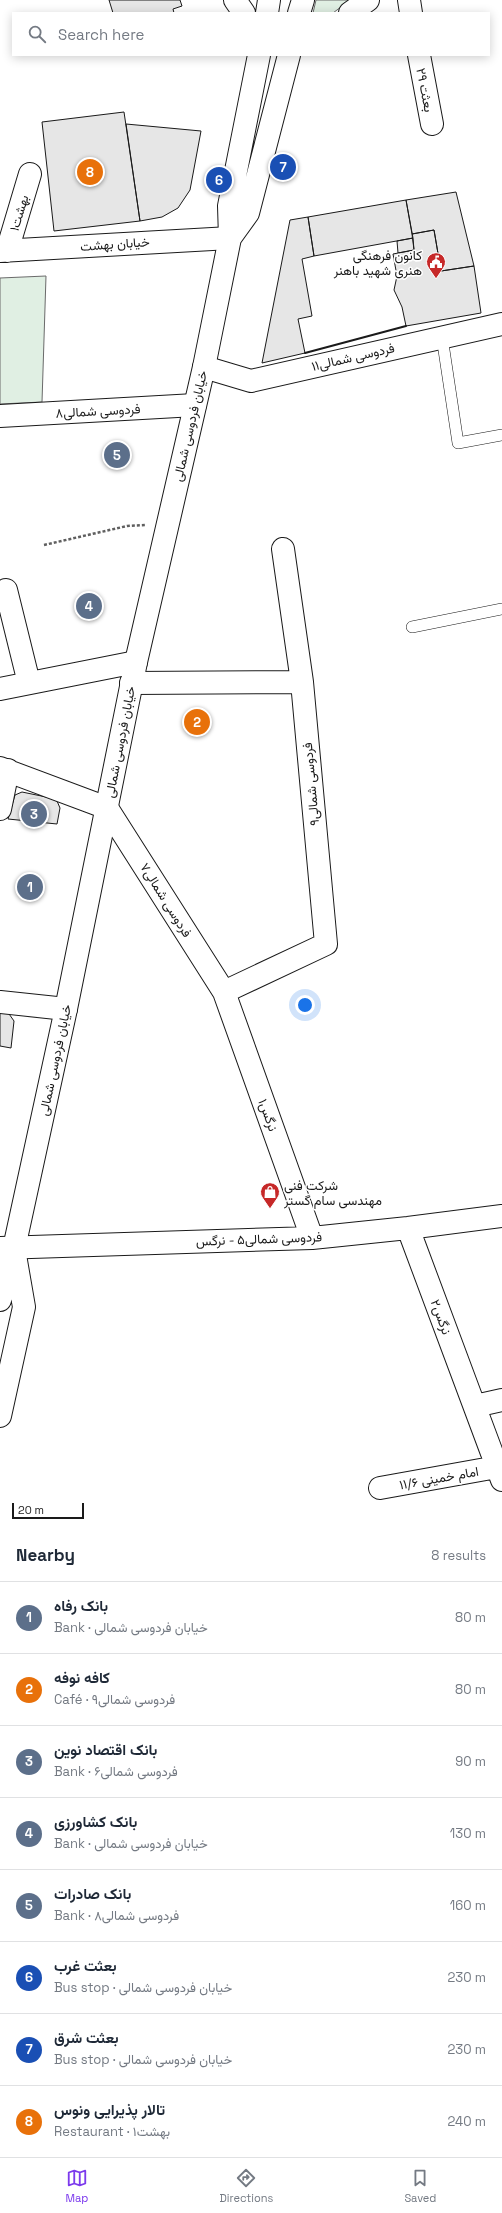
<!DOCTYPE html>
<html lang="en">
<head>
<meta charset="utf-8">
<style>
	body { margin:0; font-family:"Space Grotesk",Vazirmatn,sans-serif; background:#f2f2f3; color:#1f2937 }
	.scale { position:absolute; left:12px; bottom:10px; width:72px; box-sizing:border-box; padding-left:4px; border:2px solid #1a1a1a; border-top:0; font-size:11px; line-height:14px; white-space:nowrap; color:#1a1a1a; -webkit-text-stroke:3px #fff; paint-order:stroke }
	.you { position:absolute; left:305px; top:1005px; width:14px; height:14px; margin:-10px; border:3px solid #fff; border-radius:50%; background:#1a73e8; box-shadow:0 0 0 6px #1a73e833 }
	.badge { display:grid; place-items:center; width:26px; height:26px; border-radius:50%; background:#7c3aed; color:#fff; font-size:13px; font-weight:700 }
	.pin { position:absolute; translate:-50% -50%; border:2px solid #fff; box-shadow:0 1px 4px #0006 }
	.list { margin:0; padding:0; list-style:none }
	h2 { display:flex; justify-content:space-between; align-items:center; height:52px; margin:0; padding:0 16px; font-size:17px }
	h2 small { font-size:13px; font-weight:400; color:#747a83 }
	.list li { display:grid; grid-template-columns:26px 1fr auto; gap:12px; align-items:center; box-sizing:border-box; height:72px; padding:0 16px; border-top:1px solid #e0e1e3 }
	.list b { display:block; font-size:15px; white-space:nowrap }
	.list p { margin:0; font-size:13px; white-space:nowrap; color:#747a83 }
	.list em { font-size:13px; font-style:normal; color:#747a83 }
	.icon { flex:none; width:22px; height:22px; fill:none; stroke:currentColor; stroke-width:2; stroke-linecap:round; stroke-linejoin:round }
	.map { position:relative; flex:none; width:502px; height:1529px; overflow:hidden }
	.search { position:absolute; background:#fff; box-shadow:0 2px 10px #0003; left:12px; right:12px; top:12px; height:44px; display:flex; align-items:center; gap:10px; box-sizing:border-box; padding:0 14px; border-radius:0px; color:#747a83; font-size:15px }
	.sheet { height:628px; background:#fff }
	nav { display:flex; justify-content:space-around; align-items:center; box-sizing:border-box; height:56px; border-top:1px solid #e0e1e3; background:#fff; font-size:11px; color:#747a83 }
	nav a { display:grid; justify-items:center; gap:2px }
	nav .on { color:#7c3aed }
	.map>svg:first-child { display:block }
</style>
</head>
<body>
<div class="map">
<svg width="502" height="1529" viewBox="0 0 502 1529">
	<rect width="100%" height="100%" fill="#fff"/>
	<path fill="#e0efe3" stroke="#6a6a6a" d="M316,0H350L333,13H313Z
		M46,276L42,402L0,404V278Z"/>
	<path fill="#e6e6e6" stroke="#1a1a1a" d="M109,0H180L182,6L173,9L174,13H113Z
		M124,112L140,221L54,231L42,122Z
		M126,124L201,131L190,190L178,208L162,217L140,221Z
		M456,192L474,266L441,271L434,230L412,234L406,200Z
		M406,200L413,238L314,256L308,217Z
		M308,217L314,256L302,259L312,316L298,319L305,353L262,363L290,220Z
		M434,230L441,271L474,266L481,313L406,326L402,307L394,290L397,276L393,254L414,250L412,234Z
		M413,238L414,250L398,253L397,241Z
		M22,792L51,798L57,801L60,808L57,824L8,819L15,795Z
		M0,1011H7L14,1021L11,1048L0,1046Z"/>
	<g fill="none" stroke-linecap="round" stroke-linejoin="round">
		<g stroke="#1a1a1a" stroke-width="12">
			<path id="lane" d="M442,337L458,443L502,435
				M412,627L502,609"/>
		</g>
		<g stroke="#1a1a1a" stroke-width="24">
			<path id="street" d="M409,0L411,13
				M419,55L432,124
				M0,251L230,238
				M7,251L30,174
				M204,367L251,381L502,324
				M0,416L195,405
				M283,549L302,682
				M6,590L29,683
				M131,683L302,682L326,944L224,992
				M0,689L136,662
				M0,768L107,808L224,992L312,1238
				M0,809L8,770
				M0,1002L66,1009
				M408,1228L502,1480
				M0,1248L312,1238L408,1228L502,1216
				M475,1406L502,1400
				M380,1488L497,1467"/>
		</g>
		<g stroke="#1a1a1a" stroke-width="24">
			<path id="primary" d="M235,0L244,13
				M267,13L269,0
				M299,13L303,0
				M350,13L368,0
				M230,238L248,213L289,55
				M0,1300L14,1248L66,1009L136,662L204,367L230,238L229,206L259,55
				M0,1416L24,1307L15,1255"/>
		</g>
		<path stroke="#5f5f5f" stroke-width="2.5" stroke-dasharray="3 2" stroke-linecap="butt" d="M44,545L127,526L145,525"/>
		<use href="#lane" stroke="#fff" stroke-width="11"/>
		<use href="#street" stroke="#fff" stroke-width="22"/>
		<use href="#primary" stroke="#fff" stroke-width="22"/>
		<path stroke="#1a1a1a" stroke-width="2" d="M305,353L406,326"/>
	</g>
	<defs>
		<g id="civic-pin" transform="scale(1)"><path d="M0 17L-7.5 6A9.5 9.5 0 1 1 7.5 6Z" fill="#c62828" stroke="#fff"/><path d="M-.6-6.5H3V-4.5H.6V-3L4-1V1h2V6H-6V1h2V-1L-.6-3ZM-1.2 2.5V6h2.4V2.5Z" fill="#fff"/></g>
		<g id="shop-pin" transform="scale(1)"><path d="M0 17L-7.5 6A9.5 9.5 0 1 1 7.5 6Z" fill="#c62828" stroke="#fff"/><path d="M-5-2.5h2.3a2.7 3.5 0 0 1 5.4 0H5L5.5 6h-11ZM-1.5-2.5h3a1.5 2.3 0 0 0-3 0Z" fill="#fff"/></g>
	</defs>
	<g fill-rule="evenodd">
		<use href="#civic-pin" x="436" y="262"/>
		<use href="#shop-pin" x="270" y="1192"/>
	</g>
	<g text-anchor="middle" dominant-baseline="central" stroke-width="3" stroke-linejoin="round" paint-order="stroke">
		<g font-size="13" fill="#1a1a1a" stroke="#fff">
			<text transform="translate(425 90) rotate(79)">بعثت ۲۹</text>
			<text transform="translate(19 213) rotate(-73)">بهشت۱</text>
			<text transform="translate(115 244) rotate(-4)">خیابان بهشت</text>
			<text transform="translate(353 357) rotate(-13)">فردوسی شمالی۱۱</text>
			<text transform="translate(98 411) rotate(-3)">فردوسی شمالی۸</text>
			<text transform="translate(190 426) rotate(-77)">خیابان فردوسی شمالی</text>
			<text transform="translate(120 742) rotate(-79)">خیابان فردوسی شمالی</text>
			<text transform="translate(311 784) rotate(-95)">فردوسی شمالی۹</text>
			<text transform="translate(166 900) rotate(58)">فردوسی شمالی۷</text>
			<text transform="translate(55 1060) rotate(-78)">خیابان فردوسی شمالی</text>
			<text transform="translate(268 1115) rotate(70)">نرگس۱</text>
			<text transform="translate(259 1239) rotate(-2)">فردوسی شمالی۵ - نرگس</text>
			<text transform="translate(441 1317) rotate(70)">نرگس۲</text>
			<text transform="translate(439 1478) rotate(-10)">امام خمینی ۱۱/۶</text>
		</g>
		<g font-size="13" fill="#1a1a1a" stroke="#fff" text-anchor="end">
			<text x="422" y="255">کانون فرهنگی<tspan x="422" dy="15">هنری شهید باهنر</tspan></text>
			<text x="284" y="1185" text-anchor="start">شرکت فنی<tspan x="284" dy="15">مهندسی سام گستر</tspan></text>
		</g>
	</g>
</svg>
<div class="scale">20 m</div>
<div class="you"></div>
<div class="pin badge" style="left:30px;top:887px;background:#5c6f8a">1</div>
<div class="pin badge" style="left:197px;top:722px;background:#e8710a">2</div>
<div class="pin badge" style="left:34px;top:814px;background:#5c6f8a">3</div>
<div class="pin badge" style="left:89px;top:606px;background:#5c6f8a">4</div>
<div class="pin badge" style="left:117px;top:455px;background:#5c6f8a">5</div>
<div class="pin badge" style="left:219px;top:180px;background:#1a4fb4">6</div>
<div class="pin badge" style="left:283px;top:167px;background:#1a4fb4">7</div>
<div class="pin badge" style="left:90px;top:172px;background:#e8710a">8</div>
<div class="search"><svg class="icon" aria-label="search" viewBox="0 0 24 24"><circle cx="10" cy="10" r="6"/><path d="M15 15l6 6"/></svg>Search here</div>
</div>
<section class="sheet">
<h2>Nearby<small>8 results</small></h2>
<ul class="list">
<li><span class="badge" style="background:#5c6f8a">1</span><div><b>بانک رفاه</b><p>Bank · خیابان فردوسی شمالی</p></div><em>80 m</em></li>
<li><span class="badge" style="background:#e8710a">2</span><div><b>کافه نوفه</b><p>Café · فردوسی شمالی۹</p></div><em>80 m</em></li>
<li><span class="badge" style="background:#5c6f8a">3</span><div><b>بانک اقتصاد نوین</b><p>Bank · فردوسی شمالی۶</p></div><em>90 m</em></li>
<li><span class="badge" style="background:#5c6f8a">4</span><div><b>بانک کشاورزی</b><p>Bank · خیابان فردوسی شمالی</p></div><em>130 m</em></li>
<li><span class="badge" style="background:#5c6f8a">5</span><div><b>بانک صادرات</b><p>Bank · فردوسی شمالی۸</p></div><em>160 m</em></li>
<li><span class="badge" style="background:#1a4fb4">6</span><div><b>بعثت غرب</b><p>Bus stop · خیابان فردوسی شمالی</p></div><em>230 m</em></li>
<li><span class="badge" style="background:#1a4fb4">7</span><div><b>بعثت شرق</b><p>Bus stop · خیابان فردوسی شمالی</p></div><em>230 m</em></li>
<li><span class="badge" style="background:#e8710a">8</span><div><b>تالار پذیرایی ونوس</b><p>Restaurant · بهشت۱</p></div><em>240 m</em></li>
</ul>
</section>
<nav>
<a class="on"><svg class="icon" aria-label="map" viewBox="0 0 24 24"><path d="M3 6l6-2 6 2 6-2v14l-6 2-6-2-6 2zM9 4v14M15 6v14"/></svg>Map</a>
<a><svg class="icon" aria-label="directions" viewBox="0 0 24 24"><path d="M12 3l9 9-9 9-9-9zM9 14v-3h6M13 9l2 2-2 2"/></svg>Directions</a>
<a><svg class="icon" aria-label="saved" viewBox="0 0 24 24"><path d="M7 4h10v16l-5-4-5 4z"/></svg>Saved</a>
</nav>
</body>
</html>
